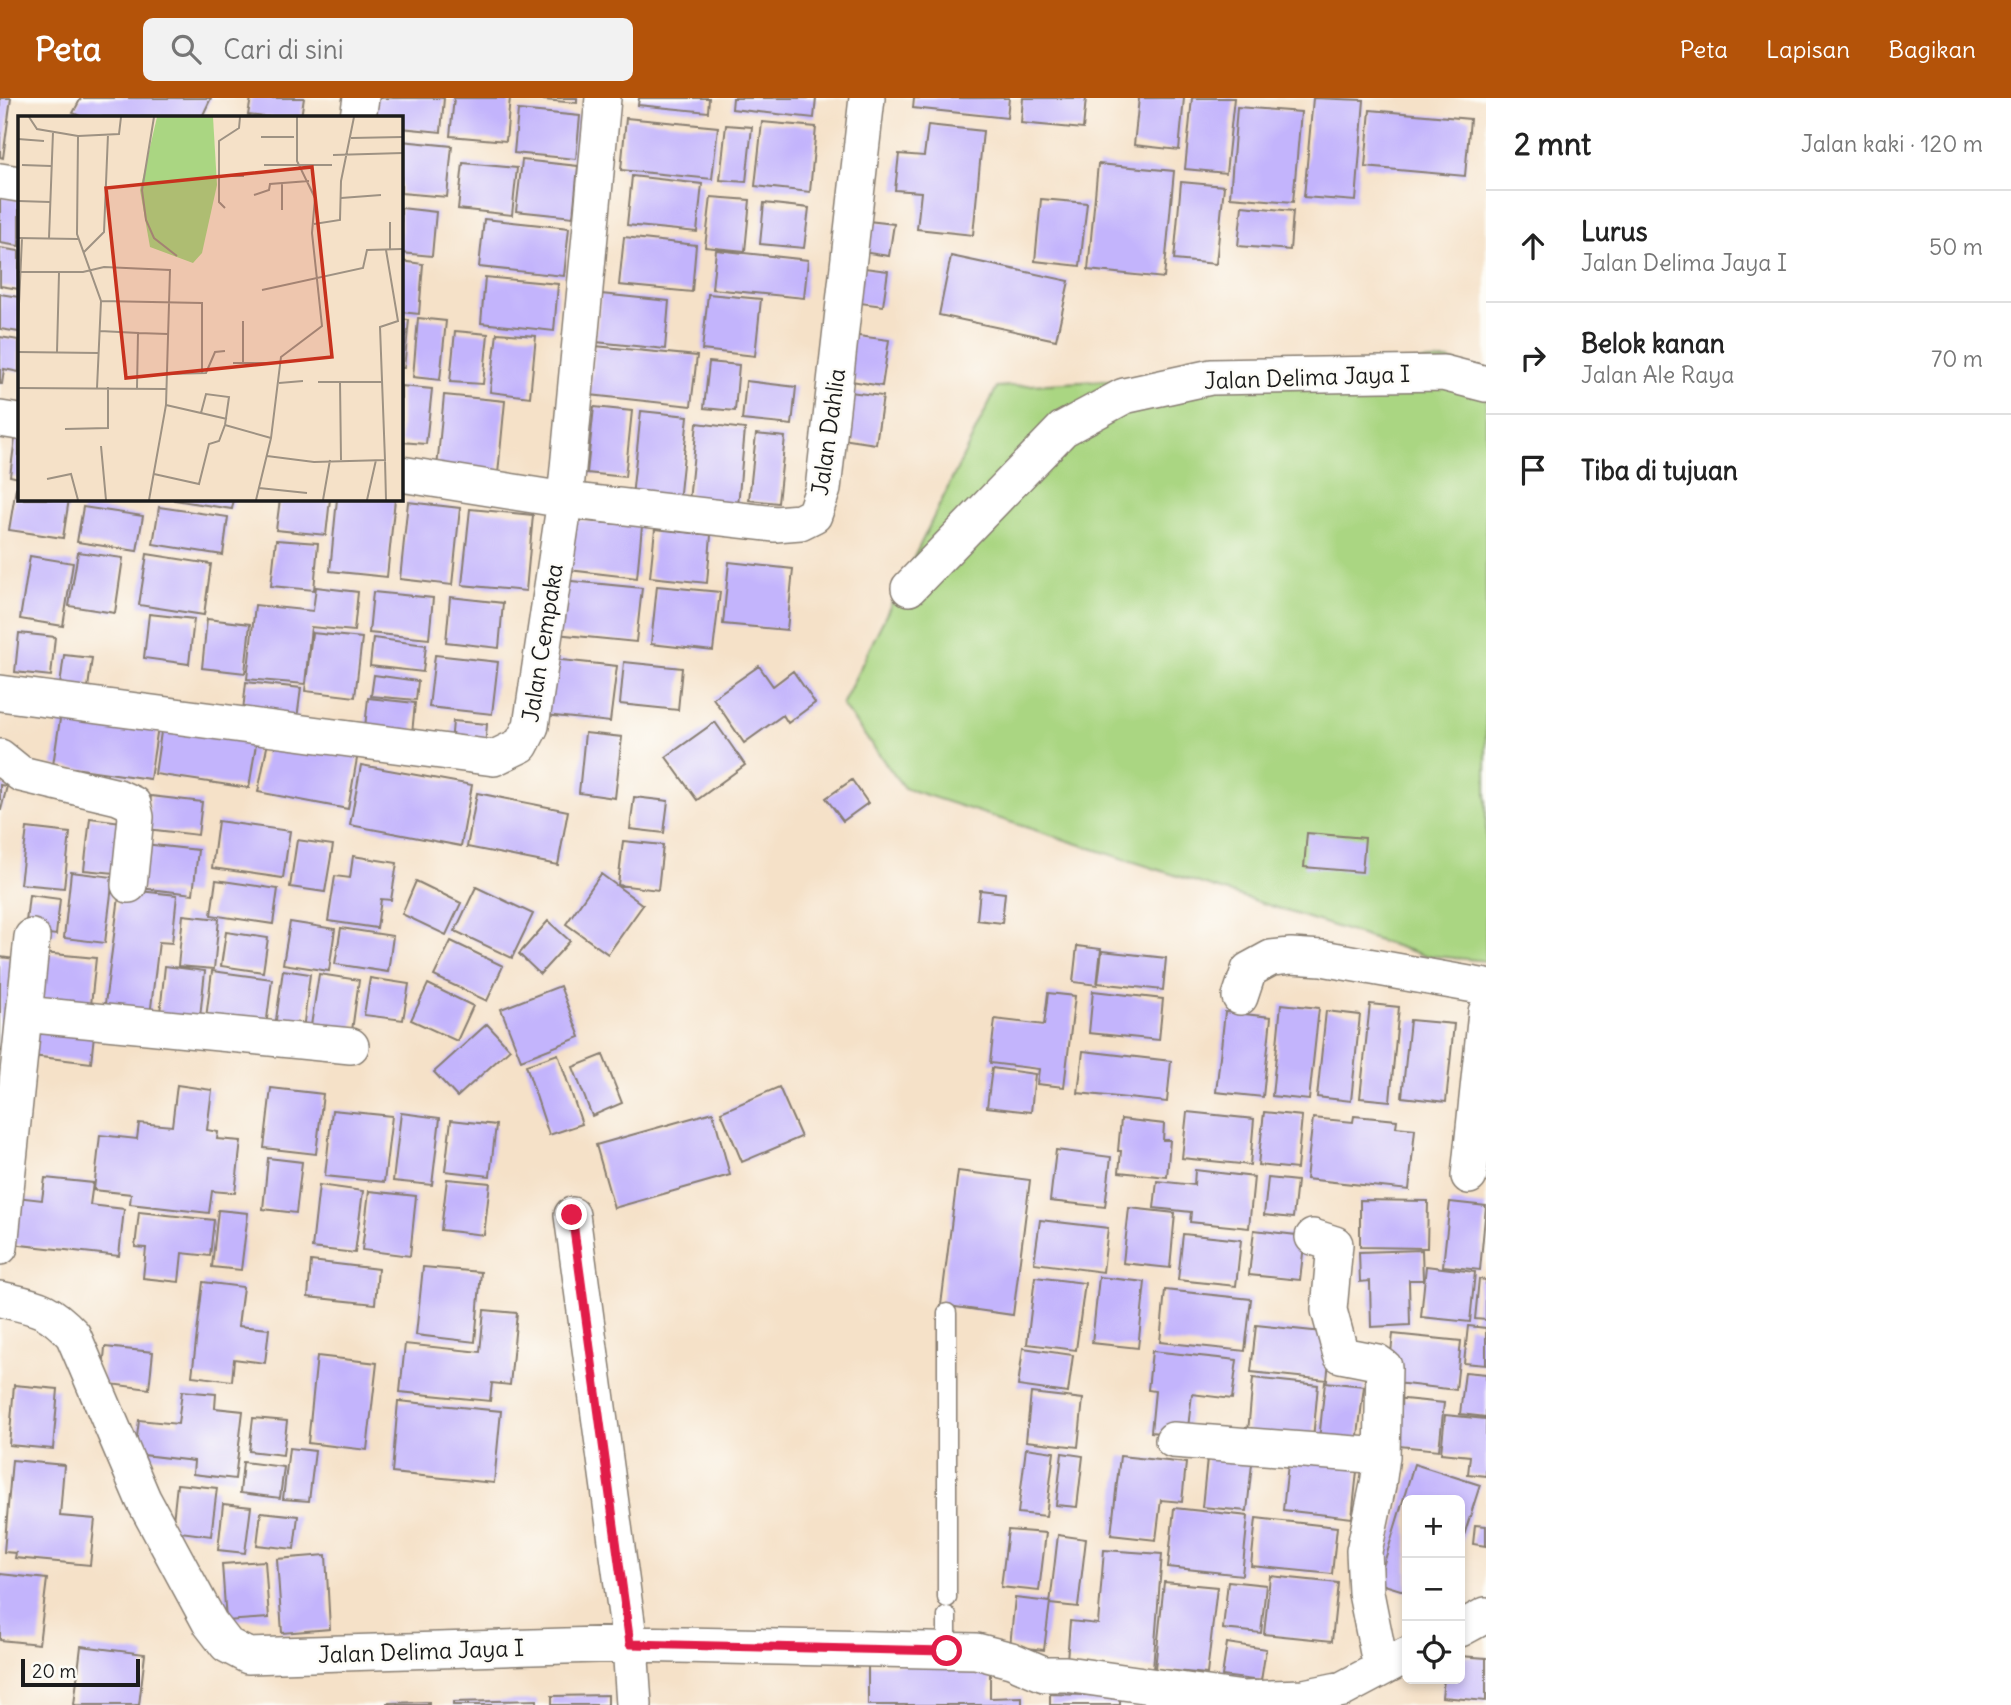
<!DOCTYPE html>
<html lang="id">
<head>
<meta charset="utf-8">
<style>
	body { margin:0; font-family:Delius,sans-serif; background:#f2f2f2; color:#222 }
	.controls { position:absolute; right:21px; bottom:21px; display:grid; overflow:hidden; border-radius:10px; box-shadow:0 4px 10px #0003 }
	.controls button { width:63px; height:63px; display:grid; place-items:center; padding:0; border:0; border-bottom:2px solid #e0e0e0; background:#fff; color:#222; font:35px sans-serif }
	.scale { position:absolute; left:21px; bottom:18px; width:119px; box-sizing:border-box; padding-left:7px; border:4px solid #1c1c1c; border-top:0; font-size:19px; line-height:24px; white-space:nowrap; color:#1c1c1c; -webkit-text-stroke:5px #fdfcf7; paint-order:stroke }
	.stop { position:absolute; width:21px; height:21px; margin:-16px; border:5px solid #e11d48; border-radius:50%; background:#fff }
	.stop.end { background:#e11d48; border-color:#fff; box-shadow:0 2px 7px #0008 }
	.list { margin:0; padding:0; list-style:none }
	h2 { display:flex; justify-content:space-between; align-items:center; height:91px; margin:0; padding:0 28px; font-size:30px }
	h2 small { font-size:23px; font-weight:400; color:#767676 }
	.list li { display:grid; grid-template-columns:46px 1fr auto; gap:21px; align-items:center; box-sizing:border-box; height:112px; padding:0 28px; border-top:2px solid #e0e0e0 }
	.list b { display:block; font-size:26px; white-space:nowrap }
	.list p { margin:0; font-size:23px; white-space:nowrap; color:#767676 }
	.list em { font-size:23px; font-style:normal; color:#767676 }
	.icon { flex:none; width:38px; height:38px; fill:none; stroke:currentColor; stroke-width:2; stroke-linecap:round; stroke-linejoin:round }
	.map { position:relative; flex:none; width:1486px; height:1607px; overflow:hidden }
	header { display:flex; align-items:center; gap:42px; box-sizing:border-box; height:98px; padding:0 35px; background:#b45309; color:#fff }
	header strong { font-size:33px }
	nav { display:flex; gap:38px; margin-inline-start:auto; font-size:24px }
	.search { width:490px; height:63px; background:#f2f2f2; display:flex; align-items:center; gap:18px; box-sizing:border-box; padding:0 24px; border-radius:10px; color:#767676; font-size:26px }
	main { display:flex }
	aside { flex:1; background:#fff }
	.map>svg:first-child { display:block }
</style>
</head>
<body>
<header>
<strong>Peta</strong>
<div class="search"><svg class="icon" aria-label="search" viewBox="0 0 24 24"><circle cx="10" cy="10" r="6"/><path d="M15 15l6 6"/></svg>Cari di sini</div>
<nav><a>Peta</a><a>Lapisan</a><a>Bagikan</a></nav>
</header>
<main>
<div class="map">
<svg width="1486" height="1607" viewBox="0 0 1486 1607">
	<rect width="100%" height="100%" fill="#fdfcf7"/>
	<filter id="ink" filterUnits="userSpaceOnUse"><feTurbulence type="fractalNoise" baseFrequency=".0143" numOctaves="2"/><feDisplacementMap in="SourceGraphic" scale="14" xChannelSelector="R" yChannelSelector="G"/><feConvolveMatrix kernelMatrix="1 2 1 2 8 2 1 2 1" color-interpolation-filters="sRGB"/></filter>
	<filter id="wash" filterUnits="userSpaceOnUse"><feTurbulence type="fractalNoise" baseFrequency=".00686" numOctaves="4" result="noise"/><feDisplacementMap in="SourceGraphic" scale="28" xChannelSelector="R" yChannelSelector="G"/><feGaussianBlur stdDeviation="1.57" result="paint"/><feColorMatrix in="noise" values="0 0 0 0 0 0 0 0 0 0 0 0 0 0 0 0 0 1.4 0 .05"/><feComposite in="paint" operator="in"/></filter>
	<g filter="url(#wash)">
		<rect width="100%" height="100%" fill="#f5e1c8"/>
		<path fill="#aad682" stroke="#63794f" stroke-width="2" d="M1448,262L1486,276V863L1423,857L904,690L842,607L997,289Z"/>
		<g id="blocks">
			<path fill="#c3b4fc" d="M0,0H11L3,60L0,59Z
				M81,0H211L202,19H82L73,15Z
				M251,0H304L301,19H265L248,17Z
				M366,0H444L441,34L401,30V19H364Z
				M454,0H510L506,43L450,38Z
				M544,0H577V5L544,2Z
				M639,0H709L708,14L638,7Z
				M733,0H816L814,20L732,11Z
				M914,0H1009L1007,20L913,10Z
				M1023,0H1086L1083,31L1021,25Z
				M1139,0H1184L1179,52L1134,47Z
				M1192,0H1234L1226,75L1185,71Z
				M1313,0L1364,2L1356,103L1304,99Z
				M1237,9L1301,14L1293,104L1230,99Z
				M518,12L580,18L576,61L514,55Z
				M1370,12L1470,21L1465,78L1365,69Z
				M626,20L718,29L712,81L621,72Z
				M762,24L816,29L810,94L755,88Z
				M726,27L752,29L746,84L720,82Z
				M928,27L983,33L973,137L917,131L921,94L895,92L899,56L924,58Z
				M401,43L452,48L447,99L401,95Z
				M522,62L578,68L573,119L516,113Z
				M463,65L517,70L512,117L458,111Z
				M1098,66L1174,73L1164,180L1088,172Z
				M632,78L702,86L697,134L627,127Z
				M1181,84L1224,88L1216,166L1174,162Z
				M0,99L19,102V148L0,145Z
				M711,99L750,102L745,153L705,149Z
				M1041,101L1087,105L1080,168L1035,163Z
				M764,105L809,110L804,150L760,146Z
				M1242,108L1293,113L1290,152L1238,148Z
				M401,110L436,114L432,158L401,155Z
				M484,121L569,130L564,178L479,169Z
				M859,122L894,126L889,158L855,153Z
				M624,139L696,147L692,194L619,187Z
				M0,150L19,153V191L0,188Z
				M716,152L808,162L804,200L712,191Z
				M951,158L1069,183L1056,242L939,217Z
				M401,163L423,166L419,216L401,214Z
				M857,169L888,173L883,208L852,204Z
				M485,179L558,186L554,233L481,225Z
				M0,196L19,199V234L0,231Z
				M601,196L669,203L665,251L596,244Z
				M708,196L761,201L755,258L702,252Z
				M418,220L446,223L440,282L413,279Z
				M401,221L409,222L404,270H401Z
				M455,233L488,236L483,286L450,284Z
				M497,235L536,238L530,299L490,294Z
				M851,237L889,242L882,288L845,282Z
				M0,239L19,242V274L4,271L2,286H0Z
				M595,248L697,258L691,308L590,297Z
				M709,264L739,267L735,313L704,310Z
				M746,283L796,289L792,327L742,322Z
				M401,288L432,291L426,346L401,344Z
				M841,293L883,298L876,346L835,340Z
				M444,297L505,303L498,376L437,370Z
				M594,309L632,313L625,379L587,375Z
				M641,313L688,318L679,404L632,399Z
				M697,325L745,331L738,408L689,403Z
				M756,336L785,339L778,405L749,402Z
				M15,340L19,341V380L10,378Z
				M16,390L19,391V401H69L63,440L9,432Z
				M174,401H234L232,411L174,402Z
				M280,401H330L326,437L276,432Z
				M337,401H395L387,479L330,473Z
				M408,404L460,410L452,487L400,481Z
				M83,409L143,418L137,453L77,444Z
				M159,409L228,419L223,457L153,446Z
				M470,411L533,417L526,493L462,487Z
				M574,422L642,428L637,480L569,472Z
				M655,431L711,437L707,485L650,479Z
				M276,442L318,445L314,492L271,488Z
				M78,454L123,460L115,515L69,508Z
				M147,456L211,466L204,517L139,507Z
				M30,458L73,465L63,528L20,521Z
				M729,464L793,471L787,532L723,526Z
				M561,482L642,490L636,544L556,536Z
				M657,488L720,494L713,553L651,546Z
				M316,489L358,494L354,533L311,529L305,586L247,581L255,507L313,513Z
				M373,494L433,500L429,541L369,535Z
				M450,499L503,505L499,550L446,544Z
				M149,516L194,521L189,566L144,560Z
				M207,521L250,526L245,575L202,570Z
				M19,535L55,539L51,578L15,574Z
				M312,535L362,540L355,599L305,593Z
				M373,540L426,547L423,574L370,568Z
				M64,557L92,560L88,590L60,587Z
				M435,557L498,564L492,616L429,609Z
				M552,561L617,568L610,624L546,617Z
				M624,564L682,570L678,612L620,606Z
				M759,568L773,588L793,573L815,605L788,625L783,617L744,645L713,600Z
				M374,577L418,583L416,602L371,598Z
				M246,584L301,590L296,629L242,623Z
				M368,600L415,605L411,646L364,640Z
				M62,608L159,622L150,681L53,667Z
				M163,620L258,634L249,690L155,676Z
				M453,623L487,626L485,651L451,647Z
				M715,624L745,667L697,702L666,659Z
				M585,635L622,639L615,700L579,695Z
				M269,639L358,655L348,711L258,694Z
				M361,667L472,687L461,748L350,727Z
				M852,682L868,705L843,723L826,700Z
				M0,687L7,688L1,712H0Z
				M477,695L568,713L558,767L467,749Z
				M151,698L202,704L198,737L147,731Z
				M634,699L668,703L664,735L630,731Z
				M90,720L130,725L125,776L84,772Z
				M218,723L290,733L283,780L212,770Z
				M27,730L70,735L64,790L20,786Z
				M1307,735L1365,740L1362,774L1304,769Z
				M297,742L333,747L325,794L290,789Z
				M623,743L663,747L658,792L618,787Z
				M144,746L198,752L193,796L140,790Z
				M353,758L397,765L391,802L381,801L377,830L328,823L335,778L350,780Z
				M71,774L113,779L105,845L64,840Z
				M601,776L643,807L608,856L566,826Z
				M216,782L278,791L273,826L211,817Z
				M416,783L461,805L446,837L402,816Z
				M476,789L533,816L512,860L455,833Z
				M120,791L177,797L172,845L159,844L149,926L103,921Z
				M980,792L1005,795L1002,825L977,822Z
				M29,797L60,801L56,837L25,833Z
				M183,817L219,821L214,871L178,868Z
				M548,823L570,843L540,876L519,856Z
				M290,824L335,831L329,873L283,866Z
				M341,830L393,838L388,874L335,866Z
				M226,834L268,840L263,874L221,868Z
				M451,843L503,868L487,903L434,878Z
				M1077,848L1101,851L1097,887L1073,884Z
				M1102,853L1166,860L1163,892L1098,885Z
				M32,854L96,860L91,907L27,900Z
				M0,859L16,861L5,954L0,953Z
				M165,868L205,873L199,928L159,924Z
				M283,872L310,876L302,940L274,936Z
				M212,873L272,881L265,937L205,928Z
				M319,876L359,882L351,940L310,934Z
				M370,880L409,886L403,922L364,917Z
				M428,886L473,908L457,943L411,922Z
				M560,888L580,939L521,962L501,911Z
				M1093,893L1163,901L1159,942L1089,935Z
				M1048,895L1075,898L1064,989L1037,986L1039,971L990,965L995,921L1044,927Z
				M1281,906L1319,910L1309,1002L1272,998Z
				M1370,906L1399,909L1390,1003L1360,1000Z
				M1326,913L1360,917L1351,1003L1317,999Z
				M1225,914L1271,919L1263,999L1216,994Z
				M28,919L95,927L91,965L24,957Z
				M1410,922L1454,926L1446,1004L1402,999Z
				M487,926L510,951L457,999L434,974Z
				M1083,953L1171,963L1167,1004L1078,995Z
				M558,956L582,1026L549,1037L526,967Z
				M603,957L622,1005L592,1018L573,969Z
				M992,970L1035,976L1031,1014L987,1009Z
				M177,987L212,992L207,1032L218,1034L217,1041L241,1043L235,1095L212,1093L209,1115L130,1106L131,1096L94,1092L100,1037L137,1041L139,1025L172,1028Z
				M779,989L801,1039L742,1064L721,1014Z
				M271,990L323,996L316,1056L264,1050Z
				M332,1012L392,1018L384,1084L325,1078Z
				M713,1014L730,1077L614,1110L596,1047Z
				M1187,1014L1254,1021L1250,1067L1182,1060Z
				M1264,1014L1302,1018L1297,1071L1258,1067Z
				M401,1015L440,1020L432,1087L393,1083Z
				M1354,1018L1397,1022L1396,1029L1415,1031L1409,1092L1306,1081L1313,1020L1353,1024Z
				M1121,1021L1164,1026L1163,1042H1170L1167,1079L1119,1074L1121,1053H1118Z
				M451,1022L496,1027L490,1078L445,1073Z
				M1056,1052L1111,1059L1105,1109L1050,1103Z
				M268,1060L302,1064L296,1115L263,1111Z
				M1195,1072L1254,1079L1249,1130L1190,1124L1191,1114L1154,1110L1157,1083L1194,1087Z
				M958,1073L1030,1082L1013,1217L941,1207Z
				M45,1080L93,1085L90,1107L124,1111L119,1158L3,1145L8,1098L42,1102Z
				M1268,1080L1297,1083L1293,1120L1264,1117Z
				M447,1081L490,1085L484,1137L441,1132Z
				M319,1087L363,1093L355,1155L312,1150Z
				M369,1093L416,1098L410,1158L362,1152Z
				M1360,1102L1428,1103L1427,1150L1360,1149Z
				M1450,1104L1486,1108L1480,1172L1443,1168Z
				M1129,1110L1175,1115L1170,1170L1123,1165Z
				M218,1112L248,1115L241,1172L212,1169Z
				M139,1114L214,1122L210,1158L182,1155L179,1184L143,1180L146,1150L135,1149Z
				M1040,1122L1108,1130L1103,1174L1034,1165Z
				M1254,1132L1305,1138L1300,1182L1249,1177Z
				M1183,1136L1241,1142L1236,1188L1178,1182Z
				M1422,1152L1423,1182H1409L1410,1227L1371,1229L1370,1183L1360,1184L1359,1154Z
				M311,1163L378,1171L375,1206L308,1199Z
				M1426,1168L1475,1174L1470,1224L1421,1219Z
				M423,1169L481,1174L475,1244L416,1237Z
				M1035,1179L1085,1185L1076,1252L1027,1246Z
				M1099,1179L1145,1184L1138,1250L1092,1245Z
				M1479,1181L1486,1182V1222L1475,1221Z
				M203,1184L243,1189L238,1228L269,1231L265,1265L234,1261L232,1283L192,1278Z
				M1165,1192L1251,1201L1245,1253L1160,1244Z
				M484,1212L517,1215L510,1287L492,1285L490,1303L400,1294L405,1246L480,1254Z
				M1256,1227L1332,1235L1327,1282L1251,1274Z
				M1468,1228L1486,1230V1267L1464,1265Z
				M1393,1236L1461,1243L1456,1292L1388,1284Z
				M105,1249L153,1254L149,1291L102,1285Z
				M1023,1250L1073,1257L1068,1295L1018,1288Z
				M1152,1253L1237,1262L1232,1301L1192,1296L1187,1338L1151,1334L1155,1293L1148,1292Z
				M317,1258L377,1265L367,1352L308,1345Z
				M1465,1274L1486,1276V1319L1460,1316Z
				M1253,1280L1318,1287L1313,1341L1248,1334Z
				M1325,1284L1364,1288L1357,1346L1319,1342Z
				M14,1287L58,1291L53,1351L9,1347Z
				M182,1293L216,1296L215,1310L243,1313L235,1381L193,1376L194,1363L135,1356L139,1322L178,1326Z
				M1031,1295L1083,1301L1078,1349L1026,1343Z
				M1394,1300L1444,1305L1439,1352L1389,1347Z
				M398,1303L501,1313L494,1385L392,1375Z
				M1445,1317L1486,1321V1378L1468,1376L1470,1358L1441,1355Z
				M253,1320L287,1323L283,1357L249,1353Z
				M289,1350L315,1353L309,1403L283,1401Z
				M1026,1350L1054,1354L1046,1418L1018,1415Z
				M1208,1351L1253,1356L1247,1413L1202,1409Z
				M1062,1355L1083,1358L1077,1409L1056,1407Z
				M1289,1357L1358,1364L1352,1420L1283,1412Z
				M1120,1358L1186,1365L1182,1404L1161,1402L1156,1442L1111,1437Z
				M12,1362L64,1367L60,1418L95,1421L90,1467L15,1460L16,1455L4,1454Z
				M243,1364L284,1369L280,1400L240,1395Z
				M1414,1366L1480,1387L1460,1450V1402H1407V1494L1378,1485Z
				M177,1386L217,1390L211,1438L172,1433Z
				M223,1406L251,1409L245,1455L218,1452Z
				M1174,1410L1248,1418L1242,1477L1168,1469Z
				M261,1414L298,1418L294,1451L257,1447Z
				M1256,1420L1337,1429L1332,1476L1251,1468Z
				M1475,1427L1486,1428V1448L1473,1446Z
				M1008,1432L1046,1435L1039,1493L1001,1489Z
				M1058,1437L1086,1441L1078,1509L1050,1506Z
				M1104,1452L1162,1456L1153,1571L1067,1562L1070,1523L1098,1526Z
				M326,1457L330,1531L282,1535L277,1461Z
				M265,1463L269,1520L226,1523L222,1466Z
				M0,1476L47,1481L39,1546L0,1542Z
				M1270,1478L1338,1485L1332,1543L1264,1536Z
				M1228,1483L1266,1487L1261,1535L1223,1531Z
				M1164,1484L1217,1489L1207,1576L1155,1571Z
				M1015,1500L1050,1504L1044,1552L1010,1548Z
				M1227,1545L1266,1551L1261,1583L1222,1578Z
				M81,1548L145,1556L139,1607H74Z
				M1460,1558L1486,1560V1603L1442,1599L1444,1581H1460Z
				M990,1566V1600L1022,1599V1607H868V1567Z
				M1050,1596L1120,1598V1607H1050Z
				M608,1597V1607H552V1598Z
				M537,1602V1607H453V1604Z
				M429,1604V1607H387V1605Z"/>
		</g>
	</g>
	<g filter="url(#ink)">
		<use href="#blocks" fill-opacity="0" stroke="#887e72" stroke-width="2"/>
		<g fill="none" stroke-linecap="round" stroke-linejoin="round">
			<g stroke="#887e72" stroke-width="21">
				<path id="lane" d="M947,1215V1500
					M947,1553V1518"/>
			</g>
			<g stroke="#887e72" stroke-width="38">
				<path id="street" d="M358,19L361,0
					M0,83L19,86
					M0,321L19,324
					M401,376L565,402L775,426L800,424L814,417L823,391L867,0
					M909,490L1063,331L1124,298L1211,279L1443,275L1486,286
					M0,595L494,660L521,647L531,628L565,402L603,0
					M0,659L21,676L118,699L133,706L136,719L129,787
					M1240,899L1249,872L1271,860L1291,858L1322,860L1486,889
					M24,916L351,948
					M1469,1078L1486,914
					M572,1117L630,1546L634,1607
					M1313,1139L1335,1146L1329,1212L1341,1257L1377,1264L1384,1269L1382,1358L1378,1387L1364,1453L1366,1495L1381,1570
					M0,1149L32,839
					M0,1201C35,1209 47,1209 73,1237L143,1401L210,1525L227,1547L248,1558L630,1546L976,1553L1011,1562L1044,1576H1066L1243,1601L1304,1599L1343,1591L1407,1557
					M1173,1342L1382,1358
					M1460,1531L1486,1517"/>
			</g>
			<use href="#lane" stroke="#fff" stroke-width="18"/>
			<use href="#street" stroke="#fff" stroke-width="35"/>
		</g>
	</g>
	<g fill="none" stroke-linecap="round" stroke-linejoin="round" filter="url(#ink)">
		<path stroke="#e11d48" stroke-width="9" d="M572,1117L630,1546L947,1553"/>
	</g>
	<g text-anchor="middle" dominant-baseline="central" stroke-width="5" stroke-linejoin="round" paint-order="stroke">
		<g font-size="23" fill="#1c1c1c" stroke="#fdfcf7">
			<text transform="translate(1307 279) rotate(-2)">Jalan Delima Jaya I</text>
			<text transform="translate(828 334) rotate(-82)">Jalan Dahlia</text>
			<text transform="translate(542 545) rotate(-81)">Jalan Cempaka</text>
			<text transform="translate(421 1553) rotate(-2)">Jalan Delima Jaya I</text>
		</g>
	</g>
	<g transform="translate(18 18)">
		<rect width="385" height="385" fill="#f5e1c8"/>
		<path d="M139,1H195L199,69L184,137L175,147L132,131L122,74Z" fill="#aad682"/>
		<path fill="none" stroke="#9e9283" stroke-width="2" d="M11,1L19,13L60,20M136,1L124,74L128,104L136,122L159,140M60,20L59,118L83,185L79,272M60,20L101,18L103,1M243,21H276M333,22L385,21M0,23L26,25M315,39L385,37M4,49L33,50M246,49H314M202,60H226M264,67V94M236,79L251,74L252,68L291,65M323,82L363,79M0,85L32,86M207,92L201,86V25L221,12L222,1M372,106V133M296,108L322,104L323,65L336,1M0,122L60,123M31,122L35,16M66,136L86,116L90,18M0,156H65L86,151L152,154L148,289L131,384M244,174L345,152L349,134L385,133M83,185L184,187V258M225,205V247M0,210L4,122M82,215L120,217L119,272M120,217L150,218M0,236L81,237M39,236L41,157M215,247H262M149,258L188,257L197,236L207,235M300,266H365M322,266L323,344M261,267L285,265M0,272L149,273M148,289L183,297L188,278L211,281L207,309M183,297L209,303M47,313L90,312V271M83,330L88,384M249,340L296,346L367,344L362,211L380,205L368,134M367,344L368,384M136,358L181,368L191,328L201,325L207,309L253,322M29,363L53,358L60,384M241,372L289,377M238,384L253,322L263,241L304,210L294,117L297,82L279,45V1M305,384L312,344M349,384L358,344"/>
		<path fill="#c8321e" fill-opacity="0.15" stroke="#c8321e" stroke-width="3.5" d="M294,51L314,241L108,262L88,72Z"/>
		<rect width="385" height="385" fill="none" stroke="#1c1c1c" stroke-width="3.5"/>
	</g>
</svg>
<div class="controls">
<button>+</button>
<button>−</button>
<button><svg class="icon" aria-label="locate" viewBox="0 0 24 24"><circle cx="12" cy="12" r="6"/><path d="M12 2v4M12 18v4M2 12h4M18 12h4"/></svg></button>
</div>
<div class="scale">20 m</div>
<div class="stop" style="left:947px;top:1553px"></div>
<div class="stop end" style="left:572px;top:1117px"></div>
</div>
<aside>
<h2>2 mnt<small>Jalan kaki · 120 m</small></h2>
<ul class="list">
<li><svg class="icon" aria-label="ahead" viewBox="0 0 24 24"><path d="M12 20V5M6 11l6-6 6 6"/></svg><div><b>Lurus</b><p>Jalan Delima Jaya I</p></div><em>50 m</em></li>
<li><svg class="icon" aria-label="right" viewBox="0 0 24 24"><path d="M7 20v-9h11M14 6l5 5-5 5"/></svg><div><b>Belok kanan</b><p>Jalan Ale Raya</p></div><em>70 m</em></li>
<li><svg class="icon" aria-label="arrive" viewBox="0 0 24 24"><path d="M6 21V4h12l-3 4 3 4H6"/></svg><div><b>Tiba di tujuan</b></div></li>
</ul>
</aside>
</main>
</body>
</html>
